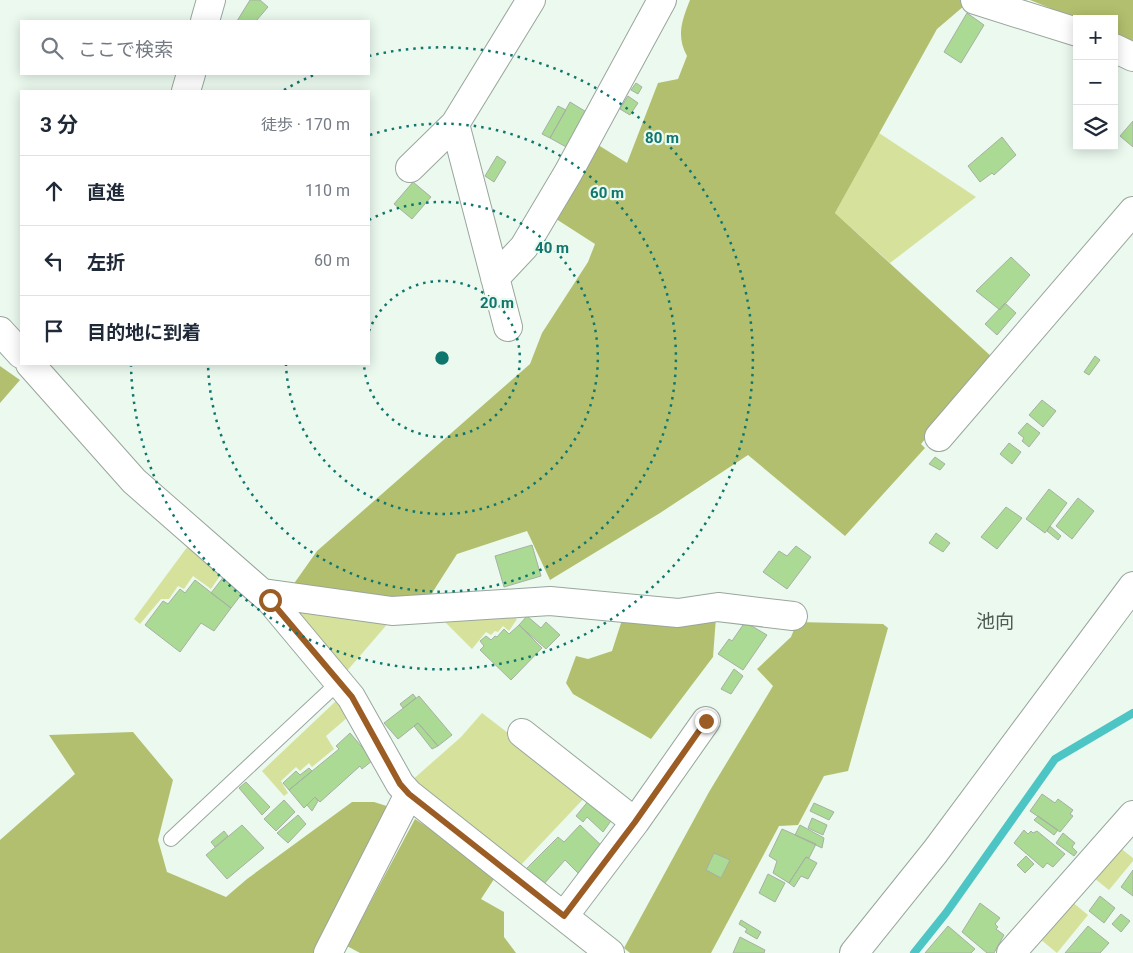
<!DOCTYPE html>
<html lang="ja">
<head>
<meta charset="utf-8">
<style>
	body { margin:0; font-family:Roboto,"Noto Sans JP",sans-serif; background:#f6f6f7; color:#1f2937 }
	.controls { position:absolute; right:15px; top:15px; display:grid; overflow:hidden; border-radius:0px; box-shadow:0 2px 12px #0003 }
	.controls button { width:45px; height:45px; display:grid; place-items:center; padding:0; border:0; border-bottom:1px solid #e0e1e3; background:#fff; color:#1f2937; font:25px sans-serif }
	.stop { position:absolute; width:15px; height:15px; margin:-11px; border:4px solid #9c5d25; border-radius:50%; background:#fff }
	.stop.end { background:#9c5d25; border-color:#fff; box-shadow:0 1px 5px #0008 }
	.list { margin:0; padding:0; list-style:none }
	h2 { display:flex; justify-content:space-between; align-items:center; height:65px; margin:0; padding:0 20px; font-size:21px }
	h2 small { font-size:16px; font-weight:400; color:#747a83 }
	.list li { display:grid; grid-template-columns:32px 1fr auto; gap:15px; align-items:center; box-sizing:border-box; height:70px; padding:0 20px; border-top:1px solid #e0e1e3 }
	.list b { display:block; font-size:19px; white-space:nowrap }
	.list em { font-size:16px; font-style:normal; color:#747a83 }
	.icon { flex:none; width:28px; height:28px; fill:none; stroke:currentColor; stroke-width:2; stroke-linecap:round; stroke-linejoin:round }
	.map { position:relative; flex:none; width:1133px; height:953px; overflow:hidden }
	.search { position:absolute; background:#fff; box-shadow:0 2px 12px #0003; left:20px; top:20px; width:350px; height:55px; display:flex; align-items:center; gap:12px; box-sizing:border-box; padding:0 18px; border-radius:0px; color:#747a83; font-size:19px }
	.panel { position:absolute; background:#fff; box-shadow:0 2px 12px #0003; left:20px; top:90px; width:350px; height:275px; border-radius:0px }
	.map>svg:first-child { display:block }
</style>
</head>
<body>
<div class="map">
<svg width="1133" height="953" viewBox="0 0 1133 953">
	<rect width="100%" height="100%" fill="#ebf9ef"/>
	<path fill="#d6e29c" d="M879,133L976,197L890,263L835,213Z
		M188,546L222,573L211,589L193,576L184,589L178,586L169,599H161L140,624L134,619Z
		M282,601L390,621L346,672Z
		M505,613L517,619L509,631L503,626L498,632L495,631L491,635L486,632L472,649L442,619Z
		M337,700L348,717L326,736L334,749L312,767L309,763L300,771L296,767L281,781L288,793L284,796L262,771Z
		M482,713L588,794L518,868L410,782L461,737Z
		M1119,847L1133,858V861L1109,890L1094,878Z
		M1071,901L1088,915L1057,953L1040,939Z"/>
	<path fill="#b2bf6e" d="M690,0H971L937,29L835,213L993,358L921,444L925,448L845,536L748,455L660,513L550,580L527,531L457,554L425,604L293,585L317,551L530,364L542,333L588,262L595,244L553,217L595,143L627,163L658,83L678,79L687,56C676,36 682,20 690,0Z
		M1030,0H1133V41L1114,34V19H1077Z
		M0,366L20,380L0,403Z
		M716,617L713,657L651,739L573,694L566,683L576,656L588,659L612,651L622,620Z
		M797,622L883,624L888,628L848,771L824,776L798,825L779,826L711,953H630L624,948L709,792L773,686L757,669L791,637Z
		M133,732L173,780L158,840L167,872L226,897L247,879L352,802H374L393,808L317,953H0V840L75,774L49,735Z
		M415,819L498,873L481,899L504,912V937L516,953H360L347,946Z"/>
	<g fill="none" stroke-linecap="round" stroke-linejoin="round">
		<path stroke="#4cc5c4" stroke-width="8" d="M914,953L946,913L1055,759L1133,713"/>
	</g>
	<path fill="#aada94" stroke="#a7b0a3" d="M250,0H260L268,7L256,21H237Z
		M967,13L984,25L961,63L944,52Z
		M636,83L642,87L638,94L631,90Z
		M628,96L638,103L630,115L620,109Z
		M570,102L588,113L568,148L550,138Z
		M558,106L566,110L550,138L542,134Z
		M1133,121V147L1120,136Z
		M1002,137L1016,155L994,175L992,173L980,182L968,166Z
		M497,156L506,162L494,182L485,176Z
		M413,182L431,197L412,219L394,204Z
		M1011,257L1030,275L1000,310L976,291Z
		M1005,303L1016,313L997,335L985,324Z
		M1095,356L1100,360L1089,375L1084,372Z
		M1042,400L1056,411L1043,427L1029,415Z
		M1027,423L1040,433L1029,447L1022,441L1024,438L1018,433Z
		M1009,443L1021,452L1012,464L1000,454Z
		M935,457L945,464L940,470L929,464Z
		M1049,489L1067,503L1045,533L1026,519Z
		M1078,498L1094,511L1072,539L1056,526Z
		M1006,507L1022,518L997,549L981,537Z
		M1050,526L1061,536L1058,540L1047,531Z
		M936,533L950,543L943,552L929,543Z
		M532,545L541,576L504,587L495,556Z
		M796,546L811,557L787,589L763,572L779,551L787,556Z
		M225,575L244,591L231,608L211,593Z
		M195,580L231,608L214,631L201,623L180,652L145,625L163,601L168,604L180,589L185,593Z
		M527,616L541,628L546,622L560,635L546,649L519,625Z
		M745,622L767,635L743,670L718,654L729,639L732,641Z
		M519,625L542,648L511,680L480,650L484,646L480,641L486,636L491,640L495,636L497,637L504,629L509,634Z
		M734,669L743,676L731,694L721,689Z
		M413,694L416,698L403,708L400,704Z
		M419,696L452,735L438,746L418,723L398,739L384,723Z
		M418,723L438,746L432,749L414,726Z
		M350,733L373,760L362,769L360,766L320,802L315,797L304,808L289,790L339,749L336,746Z
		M309,768L312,771L289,790L283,783L296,771L300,775Z
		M246,782L270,807L262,815L239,788Z
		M1042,794L1055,803L1058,799L1073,810L1070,814L1073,816L1060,832L1030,811Z
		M315,797L318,801L312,811L307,805Z
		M590,799L613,818L603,832L587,817L583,822L576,816Z
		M284,800L295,812L276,831L264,819Z
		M814,803L834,812L829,820L810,811Z
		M298,815L306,824L288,843L277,833Z
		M1038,816L1058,830L1054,835L1034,820Z
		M812,818L827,825L823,835L808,828Z
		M242,825L264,848L227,879L206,855Z
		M580,825L603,847L579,874L565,860L543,885L526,869L558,837L564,842Z
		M800,825L824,838L822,848L795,835Z
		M782,829L816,844L809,858L806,857L789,883L773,873L777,861L769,856Z
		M1024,830L1028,834L1031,831L1033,833L1037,831L1065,854L1053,867L1047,863L1043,868L1014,843Z
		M224,831L228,836L215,847L211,842Z
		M1063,833L1075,843L1072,847L1077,852L1074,856L1056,843Z
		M714,853L730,860L721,878L706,870Z
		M1026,856L1034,864L1025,873L1017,865Z
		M806,857L817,863L808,879L801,876L794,887L789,883Z
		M1133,870V896L1121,887Z
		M768,874L785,883L775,902L759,893Z
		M1100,896L1115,908L1104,923L1089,911Z
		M980,903L1000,918L995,924L998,927L996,929L1004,935L994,953H987L962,932Z
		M1121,914L1130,921L1121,932L1112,924Z
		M741,920L761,932L757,939L745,932L747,929L739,924Z
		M948,926L975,949L971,953H925Z
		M1088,926L1109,943L1100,953H1065Z
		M740,937L765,950L764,953H733Z"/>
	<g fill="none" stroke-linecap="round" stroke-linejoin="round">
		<g stroke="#99a69d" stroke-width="16">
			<path id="lane" d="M171,839L339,682"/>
		</g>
		<g stroke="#99a69d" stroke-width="30">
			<path id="street" d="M975,0L1077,32
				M205,21L211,0
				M1114,48L1133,57
				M186,91L191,74
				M455,124L508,327
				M410,168L455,124L531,0
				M495,278L524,247L568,173L662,0
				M0,331L21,354
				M30,364L134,481L270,600L351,697L400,784L409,794L610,953
				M939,437L1133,211
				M263,593L392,611L550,601L678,613L718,607L793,616
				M522,733L635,822
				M564,916L635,822L706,721
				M328,953L409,794
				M1011,953L1133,815"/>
		</g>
		<g stroke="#99a69d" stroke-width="30">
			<path id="secondary" d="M854,953L935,852L1133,586"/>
		</g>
		<use href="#lane" stroke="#fff" stroke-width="14"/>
		<use href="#street" stroke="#fff" stroke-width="28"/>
		<use href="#secondary" stroke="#fff" stroke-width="28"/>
	</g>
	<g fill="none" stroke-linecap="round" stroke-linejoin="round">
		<path stroke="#9c5d25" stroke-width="6" d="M270,600L352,697L400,784L409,794L564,916L635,822L706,721"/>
	</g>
	<g fill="none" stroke="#0f766e" stroke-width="2.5" stroke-dasharray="2.5 5">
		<path d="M369 331A78 78 0 1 1 364 364"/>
		<path d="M369 220A156 156 0 1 1 286 365"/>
		<path d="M370 135A234 234 0 1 1 208 364"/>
		<path d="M284 90A311 311 0 0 1 316 74M369 56A311 311 0 1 1 131 366"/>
	</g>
	<g text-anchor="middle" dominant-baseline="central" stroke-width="4.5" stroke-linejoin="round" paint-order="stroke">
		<g font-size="19" fill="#4f5b53" stroke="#ebf9ef">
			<text x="995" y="621">池向</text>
		</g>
	</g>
	<circle cx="442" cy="358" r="8" fill="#0f766e" stroke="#ebf9ef" stroke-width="2.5"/>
	<g font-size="15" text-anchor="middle" font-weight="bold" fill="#0f766e" stroke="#ebf9ef" stroke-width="4.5" stroke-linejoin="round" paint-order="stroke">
		<text x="662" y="143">80 m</text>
		<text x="607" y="198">60 m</text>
		<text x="552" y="253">40 m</text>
		<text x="497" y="308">20 m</text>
	</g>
</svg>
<div class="controls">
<button>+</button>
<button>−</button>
<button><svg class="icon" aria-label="layers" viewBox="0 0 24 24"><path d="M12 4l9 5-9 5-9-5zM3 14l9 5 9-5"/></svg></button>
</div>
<div class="stop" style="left:270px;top:600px"></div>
<div class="stop end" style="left:706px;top:721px"></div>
<div class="search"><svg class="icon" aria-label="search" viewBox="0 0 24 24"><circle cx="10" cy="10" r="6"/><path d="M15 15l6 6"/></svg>ここで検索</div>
<section class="panel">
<h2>3 分<small>徒歩 · 170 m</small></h2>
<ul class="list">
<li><svg class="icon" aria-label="ahead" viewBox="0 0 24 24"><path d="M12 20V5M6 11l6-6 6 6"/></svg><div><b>直進</b></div><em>110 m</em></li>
<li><svg class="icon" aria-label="left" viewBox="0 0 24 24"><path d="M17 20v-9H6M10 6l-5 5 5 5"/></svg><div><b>左折</b></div><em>60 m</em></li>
<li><svg class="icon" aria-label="arrive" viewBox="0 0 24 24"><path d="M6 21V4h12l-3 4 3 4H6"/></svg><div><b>目的地に到着</b></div></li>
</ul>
</section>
</div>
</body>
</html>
